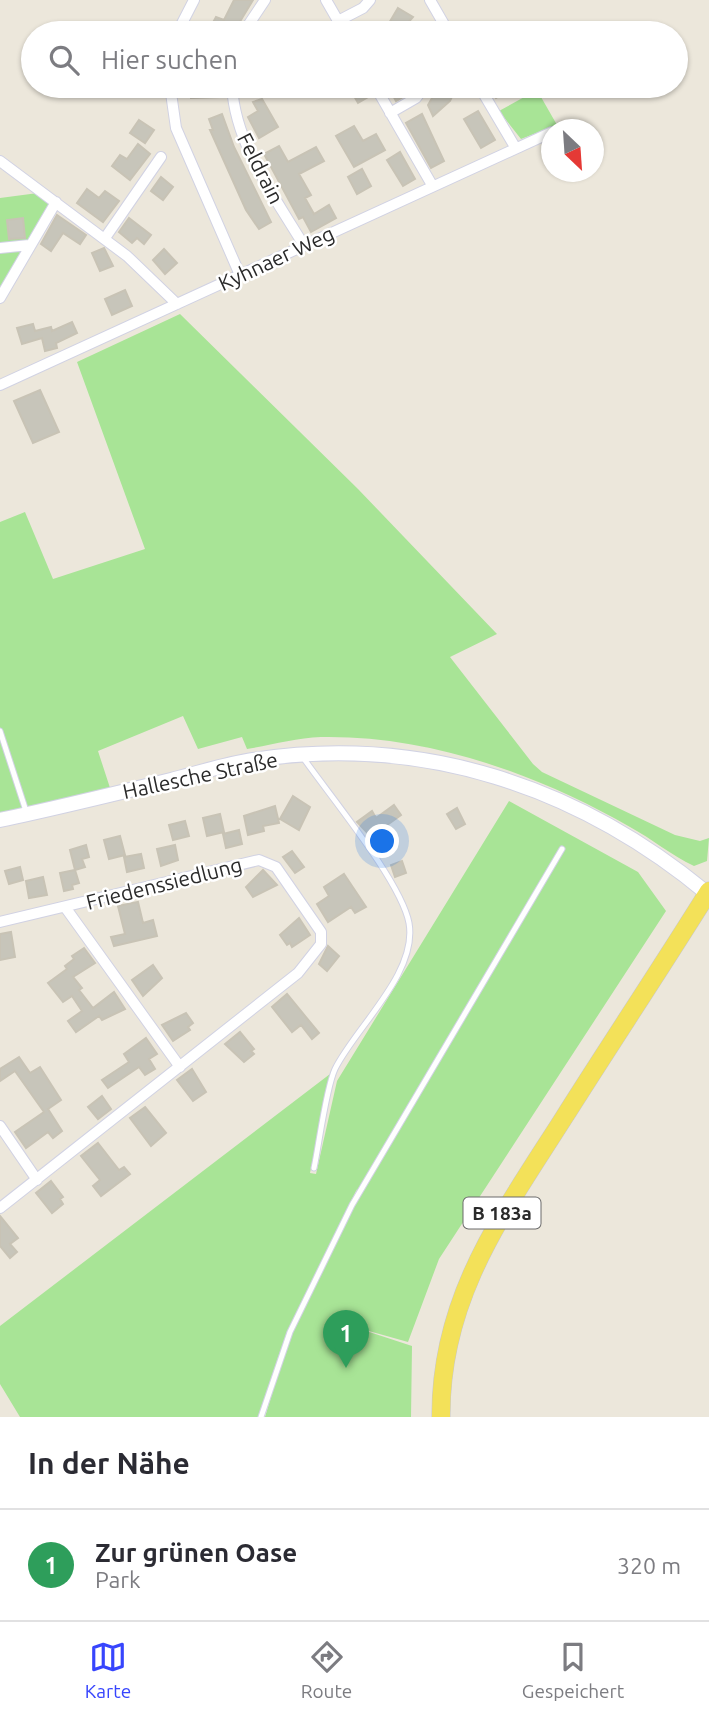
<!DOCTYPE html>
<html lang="de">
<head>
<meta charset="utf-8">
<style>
	body { margin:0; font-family:Ubuntu,sans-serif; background:#f7f7f7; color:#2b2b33 }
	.compass { position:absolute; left:541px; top:119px; width:63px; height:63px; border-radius:50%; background:#fff; box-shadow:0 2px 5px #0004; rotate:155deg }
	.you { position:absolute; left:383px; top:842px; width:24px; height:24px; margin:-18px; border:5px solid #fff; border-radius:50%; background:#1a73e8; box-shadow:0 0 0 10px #1a73e833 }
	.badge { display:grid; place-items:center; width:46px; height:46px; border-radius:50%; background:#3745fd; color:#fff; font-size:23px; font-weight:700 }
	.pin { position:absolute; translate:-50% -58px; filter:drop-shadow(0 2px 4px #0008) }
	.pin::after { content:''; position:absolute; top:37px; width:24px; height:21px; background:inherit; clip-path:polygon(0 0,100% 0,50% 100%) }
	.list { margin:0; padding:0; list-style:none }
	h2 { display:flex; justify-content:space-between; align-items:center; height:91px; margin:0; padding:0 28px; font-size:30px }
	h2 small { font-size:23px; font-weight:400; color:#7c7c81 }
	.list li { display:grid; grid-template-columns:46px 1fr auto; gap:21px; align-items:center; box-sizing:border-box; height:112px; padding:0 28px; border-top:2px solid #e1e1e2 }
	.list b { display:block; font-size:26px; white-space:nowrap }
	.list p { margin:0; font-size:23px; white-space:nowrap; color:#7c7c81 }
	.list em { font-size:23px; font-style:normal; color:#7c7c81 }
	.icon { flex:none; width:38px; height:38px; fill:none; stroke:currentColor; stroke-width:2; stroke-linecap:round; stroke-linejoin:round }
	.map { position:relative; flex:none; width:709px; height:1417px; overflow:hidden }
	.search { position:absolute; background:#fff; box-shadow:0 2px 5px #0004; left:21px; right:21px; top:21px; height:77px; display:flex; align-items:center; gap:18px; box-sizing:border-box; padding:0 24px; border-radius:38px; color:#7c7c81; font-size:26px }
	.sheet { height:203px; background:#fff }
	nav { display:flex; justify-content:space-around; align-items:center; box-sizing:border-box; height:98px; border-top:2px solid #e1e1e2; background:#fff; font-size:19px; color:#7c7c81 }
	nav a { display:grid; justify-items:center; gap:4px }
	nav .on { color:#3745fd }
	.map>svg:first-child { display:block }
</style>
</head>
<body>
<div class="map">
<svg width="709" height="1417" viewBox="0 0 709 1417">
	<rect width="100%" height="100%" fill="#ece7db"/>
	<path fill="#a8e496" d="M537,90L557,125L521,139L499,111Z
		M38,193L49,204L0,298V198Z
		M180,314L358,489L497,634L450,657L533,764L542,772L675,835L700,841L709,838L707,861L694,866C671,855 652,839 630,827C537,774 429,735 321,737C296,738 271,745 247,749L242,737L198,749L183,716L98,751L112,794L0,820V522L25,512L53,579L145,549L77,362Z
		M509,801L638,872L666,911L439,1259L408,1342L351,1326L412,1346L411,1417H265L287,1344L354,1205L357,1189L287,1332L258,1417H20L0,1384V1326L330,1074L310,1173L316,1174L337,1081Z"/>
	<path fill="#c7c5ba" stroke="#c8c3b5" stroke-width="2" d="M234,0H253L233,33H216L209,30L216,17L224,20Z
		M398,8L413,17L399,33H390L385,30Z
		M190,86H219V97L191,98Z
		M250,86H286L270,95L249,96L245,89Z
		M356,86H364L370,96L358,103L350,89Z
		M388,86H404L408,94L396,101Z
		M439,86H457L450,101L433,116L428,105Z
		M488,86H515L496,98Z
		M262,99L278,127L259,138L248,117L258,111L253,102Z
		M478,111L495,140L481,148L464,119Z
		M222,114L234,147L271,222L259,229L246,210L210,130H213L209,119Z
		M422,114L444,161L431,168L406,123Z
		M139,120L154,130L145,143L130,133Z
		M354,126L363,141L376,134L385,150L354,167L336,136Z
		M138,144L150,154L130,180L112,166L120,155L127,159Z
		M279,146L288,162L316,147L324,161L299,174L311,195L305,198L314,214L329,205L336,218L311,232L303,217L299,219L264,154Z
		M400,152L415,179L403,186L387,160Z
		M362,169L371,186L357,194L348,177Z
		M161,177L173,187L163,200L151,191Z
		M87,189L99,198L105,191L119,201L103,222L77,203Z
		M57,215L86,235L80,244L63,233L51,251L41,244Z
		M23,218L25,238L9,239L7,220Z
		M129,218L151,235L144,244L137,238L132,243L119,232Z
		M104,248L113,266L100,271L92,253Z
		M164,249L177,263L165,274L153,260Z
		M125,290L132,306L112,315L105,299Z
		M72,322L77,333L56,343L57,348L45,351L42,338L22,344L17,328L33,324L35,331L51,327L52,331Z
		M40,390L59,432L33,443L14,401Z
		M293,796L310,807L299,830L280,819Z
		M394,805L401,815L383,828L387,833L375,841L357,822L372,811L376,818Z
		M275,806L279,823L263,826L264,831L248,835L244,816Z
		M457,808L465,824L456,829L447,814Z
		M220,814L224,832L207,836L203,818Z
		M185,821L189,836L173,840L169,825Z
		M239,830L242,844L226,848L223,834Z
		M120,836L125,855L109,859L104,840Z
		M86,845L89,857L82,859L85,867L75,870L70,850Z
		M175,845L178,860L161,866L157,849Z
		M292,851L304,867L295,873L283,857Z
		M141,854L144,868L127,872L124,857Z
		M402,861L406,873L395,877L391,865Z
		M20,867L23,880L9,884L5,871Z
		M75,870L79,883L72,885L73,889L64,891L60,873Z
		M263,870L277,885L253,897L246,887Z
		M344,874L366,907L355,913L351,907L328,922L317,904L329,896L324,887Z
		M43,877L47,895L29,898L26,881Z
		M138,902L143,923L153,920L157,936L114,946L111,937L125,934L118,906Z
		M299,918L310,935L292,947L290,943L287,945L280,935Z
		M11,932L15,957L0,960V934Z
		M328,946L339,956L327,971L319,964Z
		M84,948L95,963L73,977L82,988L79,990L93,1008L114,992L125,1009L102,1020L99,1016L76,1032L68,1021L82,1011L72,996L63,1002L48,983L67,969L65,966L74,959L72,956Z
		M153,965L162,978L143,996L132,980Z
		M287,994L319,1033L312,1039L301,1025L292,1032L272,1007Z
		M186,1013L193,1023L188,1027L190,1030L173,1041L162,1025Z
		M240,1032L254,1049L251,1051L254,1054L244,1062L225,1044Z
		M146,1038L157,1054L149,1059L155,1069L145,1075L139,1067L108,1088L102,1080L129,1062L124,1054Z
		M19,1057L30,1073L40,1067L61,1100L48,1109L62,1131L53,1138L48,1132L26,1148L15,1132L44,1112L15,1071L0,1081V1069Z
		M192,1069L206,1092L193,1101L177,1080Z
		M102,1096L111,1109L98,1119L88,1107Z
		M145,1107L166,1133L151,1146L130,1118Z
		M98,1143L119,1170L124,1167L130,1174L101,1196L93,1186L100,1180L81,1156Z
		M51,1181L63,1197L60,1199L63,1204L52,1213L36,1193Z
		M0,1216L18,1238L10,1244L17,1252L10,1258L0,1246Z"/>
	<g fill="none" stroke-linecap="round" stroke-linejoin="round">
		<g stroke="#d1d2e3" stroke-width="7">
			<path id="service" d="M0,731L26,811
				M302,756C329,795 401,881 409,923C418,973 355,1028 335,1069C326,1088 319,1145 314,1168
				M261,1417L290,1332L352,1205L562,849"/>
		</g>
		<g stroke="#d1d2e3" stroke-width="12">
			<path id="minor" d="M326,0L345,33
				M430,0L449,33
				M338,21L363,8L370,0
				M177,33L194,0
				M243,33L265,0
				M170,86L176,128L240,275
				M232,86C235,144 274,196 303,244
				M375,86L432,185
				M479,86L515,147
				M390,113L416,98L425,86
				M0,161L127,256L177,304
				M105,238L161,157
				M0,248L29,245
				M0,298L56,202
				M0,385L552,132
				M65,907L180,1067
				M0,922L259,860L276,867L321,932V944L298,973L0,1208
				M0,1126L37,1180"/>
		</g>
		<g stroke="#d1d2e3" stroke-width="16">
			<path id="tertiary" d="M0,820C57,808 114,794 171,780C198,773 226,764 253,760C422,734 578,786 708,894"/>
		</g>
		<g stroke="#c8c8c8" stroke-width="19">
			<path id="primary" d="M441,1417C440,1298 502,1215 563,1119C611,1043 661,968 709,891"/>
		</g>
		<use href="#service" stroke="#fff" stroke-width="5"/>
		<use href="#minor" stroke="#fff" stroke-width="10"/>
		<use href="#tertiary" stroke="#fff" stroke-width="14"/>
		<use href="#primary" stroke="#f3e159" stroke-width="18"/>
	</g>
	<g text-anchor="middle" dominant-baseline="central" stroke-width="5" stroke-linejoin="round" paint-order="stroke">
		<rect fill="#fff" stroke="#6a6a6a" stroke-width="2" x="463.5" y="1197.5" width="77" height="31" rx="5"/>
		<g font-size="19" font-weight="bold" fill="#2a2a2a">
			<text x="502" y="1213">B 183a</text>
		</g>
		<g font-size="21" fill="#2a2a2a" stroke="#fff">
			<text transform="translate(261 168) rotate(63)">Feldrain</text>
			<text transform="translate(276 258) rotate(-25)">Kyhnaer Weg</text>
			<text transform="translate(200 775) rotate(-12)">Hallesche Straße</text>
			<text transform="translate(164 883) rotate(-14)">Friedenssiedlung</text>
		</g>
	</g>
</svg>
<svg class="compass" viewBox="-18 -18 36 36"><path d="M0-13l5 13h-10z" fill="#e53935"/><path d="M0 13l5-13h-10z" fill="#7c7c81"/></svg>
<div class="you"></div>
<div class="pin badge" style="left:346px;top:1368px;background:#2e9e5b">1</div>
<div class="search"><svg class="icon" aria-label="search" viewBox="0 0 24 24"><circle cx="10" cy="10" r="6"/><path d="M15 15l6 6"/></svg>Hier suchen</div>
</div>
<section class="sheet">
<h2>In der Nähe<small></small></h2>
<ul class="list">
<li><span class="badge" style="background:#2e9e5b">1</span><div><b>Zur grünen Oase</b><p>Park</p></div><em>320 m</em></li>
</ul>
</section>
<nav>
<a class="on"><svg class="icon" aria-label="map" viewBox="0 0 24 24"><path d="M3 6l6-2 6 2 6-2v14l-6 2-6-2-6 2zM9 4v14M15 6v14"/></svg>Karte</a>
<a><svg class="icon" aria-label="directions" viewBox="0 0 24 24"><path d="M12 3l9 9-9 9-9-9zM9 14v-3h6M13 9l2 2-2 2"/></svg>Route</a>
<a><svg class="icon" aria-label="saved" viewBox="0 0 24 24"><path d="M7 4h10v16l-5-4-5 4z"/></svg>Gespeichert</a>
</nav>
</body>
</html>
